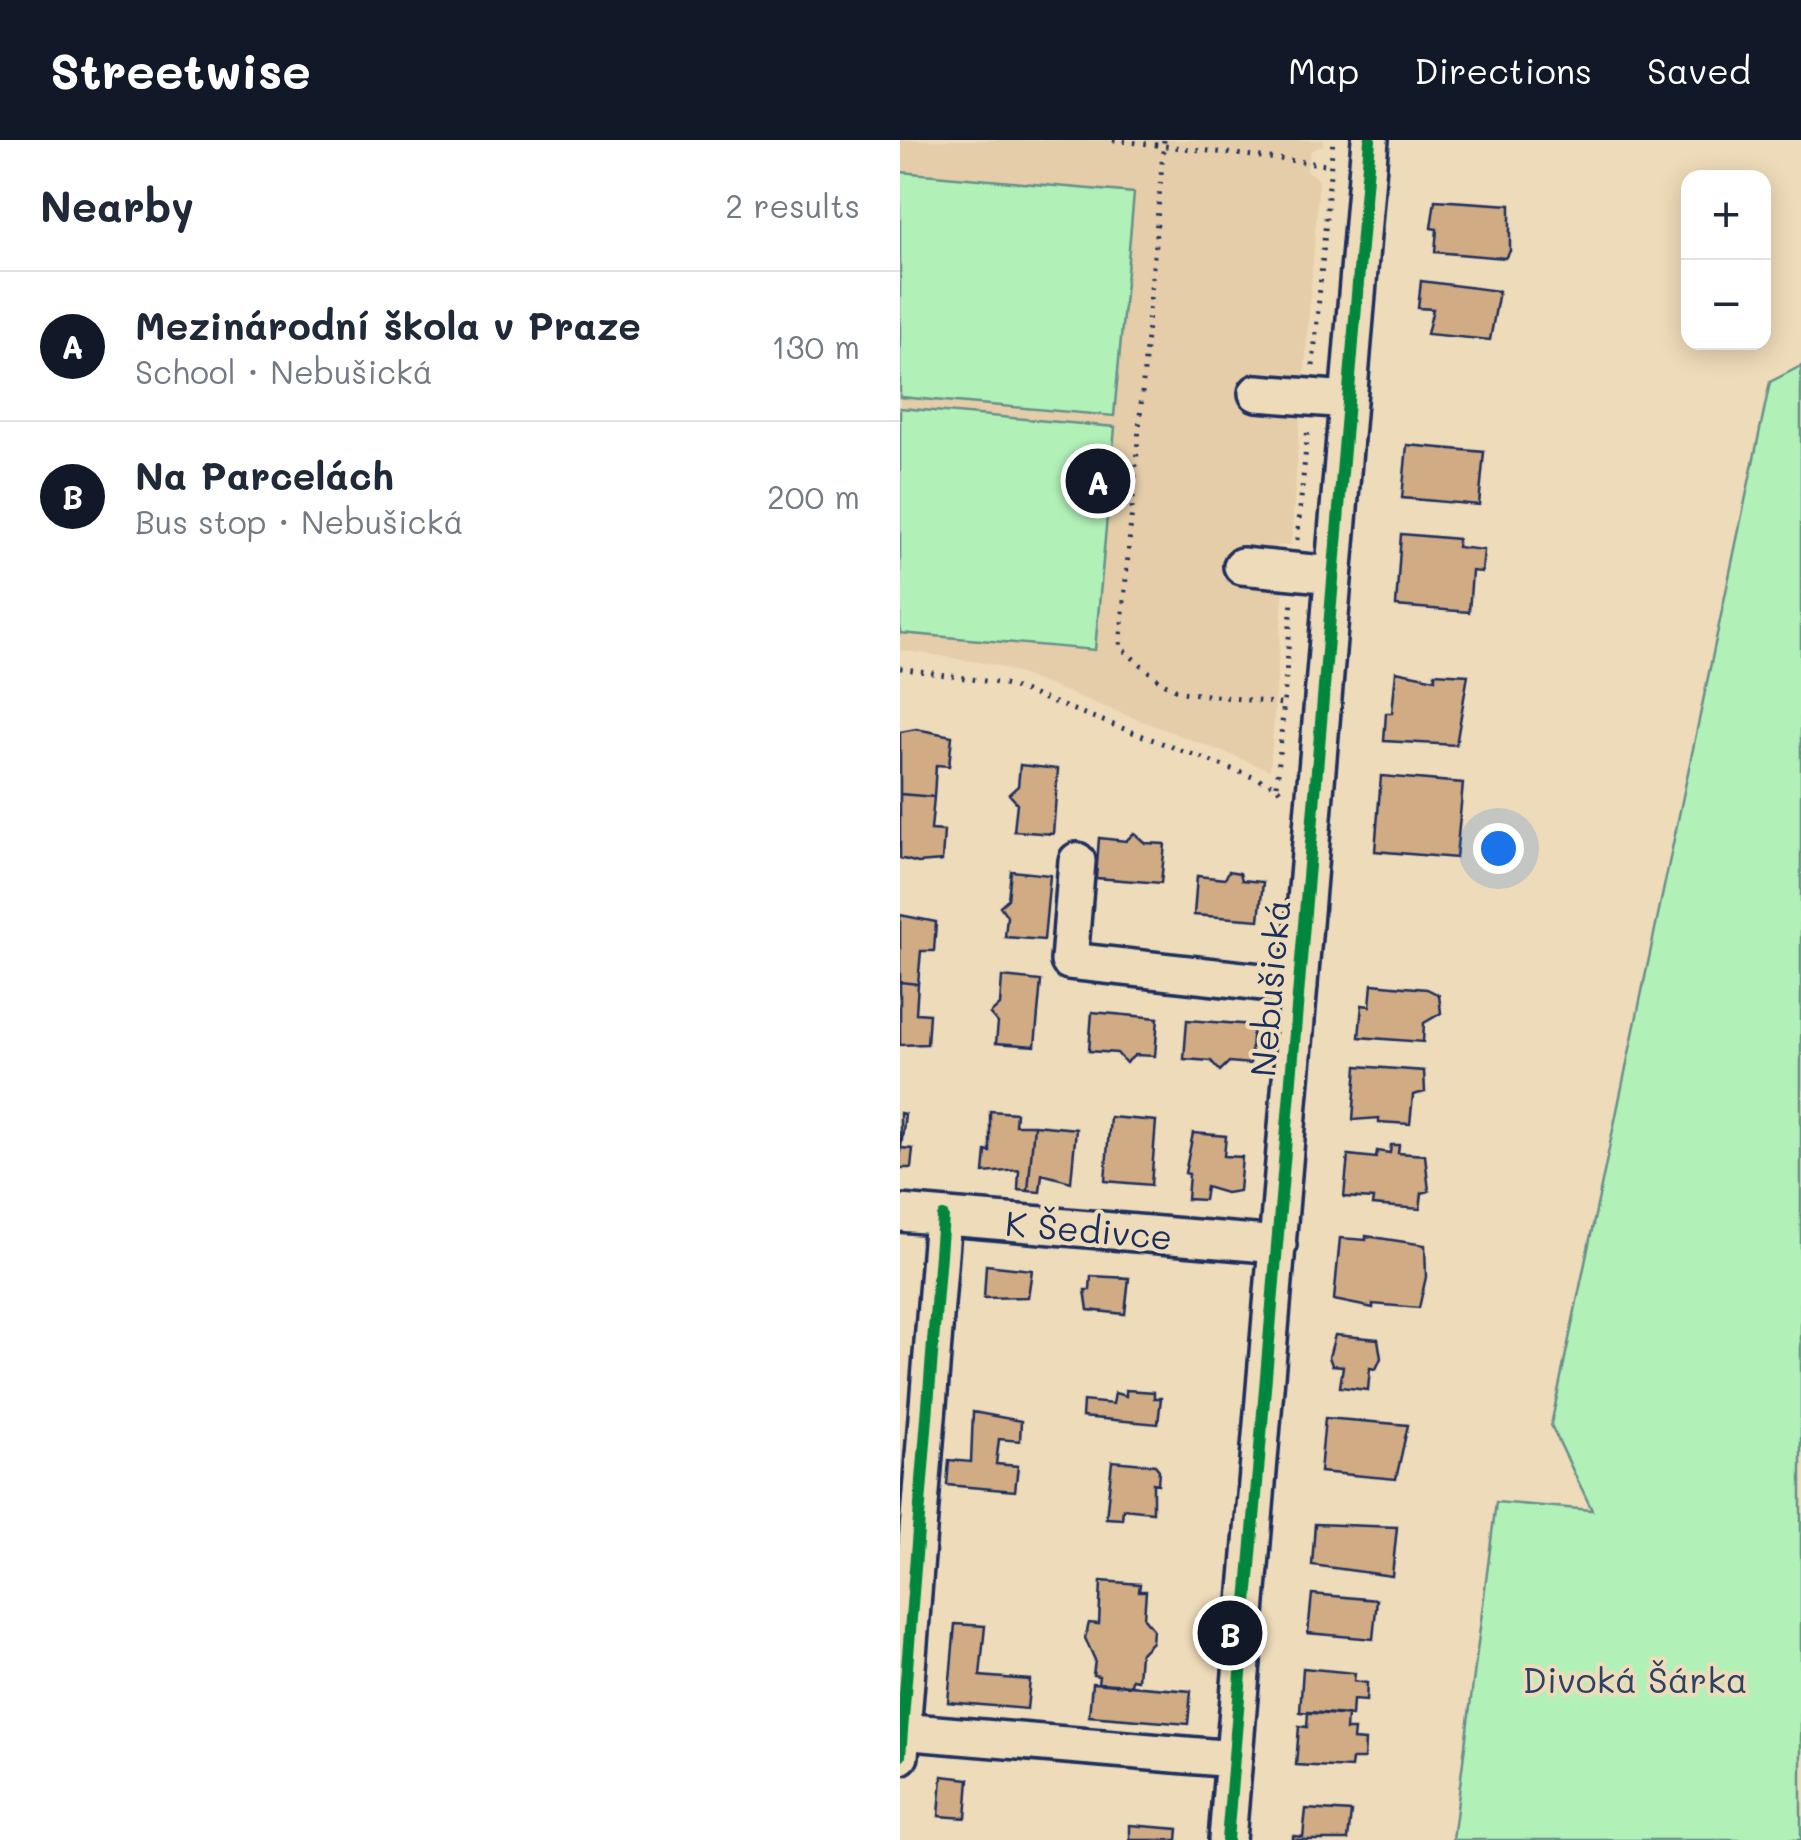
<!DOCTYPE html>
<html lang="en">
<head>
<meta charset="utf-8">
<style>
	body { margin:0; font-family:Mali,sans-serif; background:#f6f6f7; color:#1f2937 }
	.controls { position:absolute; right:30px; top:30px; display:grid; overflow:hidden; border-radius:20px; box-shadow:0 5px 25px #0003 }
	.controls button { width:90px; height:90px; display:grid; place-items:center; padding:0; border:0; border-bottom:2px solid #e0e1e3; background:#fff; color:#1f2937; font:50px sans-serif }
	.you { position:absolute; left:598px; top:708px; width:35px; height:35px; margin:-25px; border:8px solid #fff; border-radius:50%; background:#1a73e8; box-shadow:0 0 0 15px #1a73e833 }
	.badge { display:grid; place-items:center; width:65px; height:65px; border-radius:50%; background:#111827; color:#fff; font-size:32px; font-weight:700 }
	.pin { position:absolute; translate:-50% -50%; border:5px solid #fff; box-shadow:0 2px 10px #0006 }
	.list { margin:0; padding:0; list-style:none }
	h2 { display:flex; justify-content:space-between; align-items:center; height:130px; margin:0; padding:0 40px; font-size:42px }
	h2 small { font-size:32px; font-weight:400; color:#747a83 }
	.list li { display:grid; grid-template-columns:65px 1fr auto; gap:30px; align-items:center; box-sizing:border-box; height:150px; padding:0 40px; border-top:2px solid #e0e1e3 }
	.list b { display:block; font-size:38px; white-space:nowrap }
	.list p { margin:0; font-size:32px; white-space:nowrap; color:#747a83 }
	.list em { font-size:32px; font-style:normal; color:#747a83 }
	.map { position:relative; flex:none; width:901px; height:1700px; overflow:hidden }
	header { display:flex; align-items:center; gap:60px; box-sizing:border-box; height:140px; padding:0 50px; background:#111827; color:#fff }
	header strong { font-size:48px }
	nav { display:flex; gap:55px; margin-inline-start:auto; font-size:35px }
	main { display:flex }
	aside { flex:1; background:#fff }
	.map>svg:first-child { display:block }
</style>
</head>
<body>
<header>
<strong>Streetwise</strong>
<nav><a>Map</a><a>Directions</a><a>Saved</a></nav>
</header>
<main>
<aside>
<h2>Nearby<small>2 results</small></h2>
<ul class="list">
<li><span class="badge">A</span><div><b>Mezinárodní škola v Praze</b><p>School · Nebušická</p></div><em>130 m</em></li>
<li><span class="badge">B</span><div><b>Na Parcelách</b><p>Bus stop · Nebušická</p></div><em>200 m</em></li>
</ul>
</aside>
<div class="map">
<svg width="901" height="1700" viewBox="0 0 901 1700">
	<rect width="100%" height="100%" fill="#eedbb9"/>
	<filter id="ink" filterUnits="userSpaceOnUse"><feTurbulence type="fractalNoise" baseFrequency=".01" numOctaves="2"/><feDisplacementMap in="SourceGraphic" scale="20" xChannelSelector="R" yChannelSelector="G"/><feConvolveMatrix kernelMatrix="1 2 1 2 8 2 1 2 1" color-interpolation-filters="sRGB"/></filter>
	<g filter="url(#ink)">
		<path fill="#e5cda9" d="M0,0H424L423,5L410,11L407,31L419,40L404,240L392,242L390,274L400,277L391,405L376,406L373,441L384,445L370,630L96,525L0,510Z"/>
		<path fill="#b1f1b8" stroke="#66908b" stroke-width="2.5" d="M0,32L234,53L214,276L0,257Z
			M901,226V1700H553L596,1362L692,1370L651,1285L870,242Z
			M0,268L215,287L195,510L0,493Z"/>
		<path fill="#d1ab83" stroke="#1b2f5e" stroke-width="2.5" d="M535,60L610,65V111L605,118L535,112L537,89L531,88Z
			M521,141L599,151L590,200L527,194L533,169L518,168Z
			M507,305L584,312L579,365L502,358Z
			M501,394L558,399L557,407L584,410L582,432L572,431L569,472L496,466Z
			M496,531L535,539V533L568,535L556,605L484,601L486,573H492Z
			M16,589L52,596L49,626L36,625L34,657L0,654V592Z
			M120,625L158,629L153,694L114,691L117,663L109,654L118,646Z
			M481,636L563,643L556,718L475,711Z
			M0,654L34,657L31,690L44,691L42,721L18,723L0,718Z
			M234,693L245,703L265,704L261,743L196,738L199,698L226,701Z
			M111,731L150,735L144,800L105,797L107,776L100,766L108,759Z
			M329,731L340,733L342,740L363,742L359,780L294,775L297,736L325,739Z
			M0,775L36,782L34,811H21L18,844L0,842Z
			M102,837L141,841L135,906L96,903L98,883L90,874L100,865Z
			M0,842L18,844L16,873L29,874L27,904L0,905Z
			M472,844L527,849L539,855L541,873L524,883L523,902L459,897L462,865L470,866Z
			M192,872L258,878L255,916L235,915L226,923L217,913L189,911Z
			M287,880L353,885L350,924L329,922L320,931L311,921L284,919Z
			M457,926L524,931L525,952L513,955L510,984L479,982V978L453,980Z
			M90,971L116,973L115,985H134L128,1051L118,1050L119,1030L84,1033L86,1011L90,1012Z
			M0,973L5,974L1,1008L13,1009L11,1028H0Z
			M210,977L256,981L251,1045L205,1041Z
			M134,985L176,989L171,1042L142,1034L140,1052L128,1051Z
			M293,993L326,996L324,1016L342,1017L339,1051L326,1053L306,1047L304,1060L287,1059L289,1034L285,1033Z
			M491,1005H499L498,1013L525,1015L529,1051L522,1053L520,1069L472,1065L473,1059L444,1057L448,1015L476,1018L477,1011L490,1013Z
			M466,1096L525,1105L526,1137L519,1168L473,1164V1168L434,1160L440,1098L466,1100Z
			M86,1125L132,1130L128,1157L84,1158Z
			M191,1136L229,1138L225,1174L188,1170L185,1150H190Z
			M435,1195L478,1199L481,1218L476,1229L470,1228L468,1250L440,1247L443,1226L432,1225L429,1217Z
			M226,1250L254,1252V1258H261L258,1284L182,1277L183,1261L213,1264L215,1253L226,1256Z
			M73,1272L121,1281L120,1301L99,1299L96,1324L118,1326L115,1351L47,1345L49,1320L71,1322Z
			M425,1278L508,1285L496,1339L420,1332Z
			M212,1321L255,1325L259,1330L258,1344L253,1343V1372L223,1369L222,1379L206,1378Z
			M415,1384L497,1387L492,1436L412,1425Z
			M201,1441L240,1444L239,1451H246L244,1478L253,1489L252,1502L240,1514L238,1540L232,1539L231,1545L198,1543L199,1536L193,1535L195,1520L185,1498L189,1483L199,1484Z
			M412,1454L477,1460L473,1499L408,1493Z
			M55,1484L85,1486L80,1536L130,1540L127,1569L48,1562Z
			M403,1528L455,1533L454,1541L467,1543L466,1561L453,1560L452,1576L400,1572Z
			M192,1543L291,1551L288,1584L189,1576Z
			M408,1572L447,1575L446,1590H454L453,1600L465,1601L464,1619H452L451,1628L396,1625L399,1586L407,1587Z
			M42,1636L69,1639L66,1678L39,1676Z
			M406,1669L451,1672L448,1700H393V1696L403,1697Z
			M230,1685L278,1689L277,1700H230Z"/>
		<g fill="none" stroke-linecap="round" stroke-linejoin="round">
			<g stroke="#1b2f5e" stroke-width="42">
				<path id="minor" d="M357,253L448,260
					M342,426L433,435
					M177,721L169,821L399,846
					M0,1073L378,1105
					M0,1591L334,1619
					M0,1616L43,1077
					M327,1700L470,0"/>
			</g>
			<path stroke="#1b2f5e" stroke-width="5" stroke-dasharray="2.5 8" stroke-linecap="butt" d="M213,0L431,25
				M264,0L220,507L261,542L281,552L383,564
				M413,226L433,0
				M397,400L408,287
				M0,528L104,544L377,646L383,656
				M377,645L392,461"/>
			<use href="#minor" stroke="#eedbb9" stroke-width="35"/>
			<g stroke="#eedbb9" stroke-width="19">
				<path id="cycleway" d="M0,1616L43,1077
					M327,1700L470,0"/>
			</g>
			<use href="#cycleway" stroke="#00873e" stroke-width="12"/>
		</g>
	</g>
	<g text-anchor="middle" dominant-baseline="central" stroke-width="8" stroke-linejoin="round" paint-order="stroke">
		<g font-size="35" fill="#1b2f5e" stroke="#eedbb9">
			<text transform="translate(369 848) rotate(-85)">Nebušická</text>
			<text transform="translate(189 1089) rotate(5)">K Šedivce</text>
		</g>
		<g font-size="35" fill="#2a4267" stroke="#eedbb9">
			<text x="735" y="1539">Divoká Šárka</text>
		</g>
	</g>
</svg>
<div class="controls">
<button>+</button>
<button>−</button>
</div>
<div class="you"></div>
<div class="pin badge" style="left:198px;top:341px">A</div>
<div class="pin badge" style="left:330px;top:1493px">B</div>
</div>
</main>
</body>
</html>
